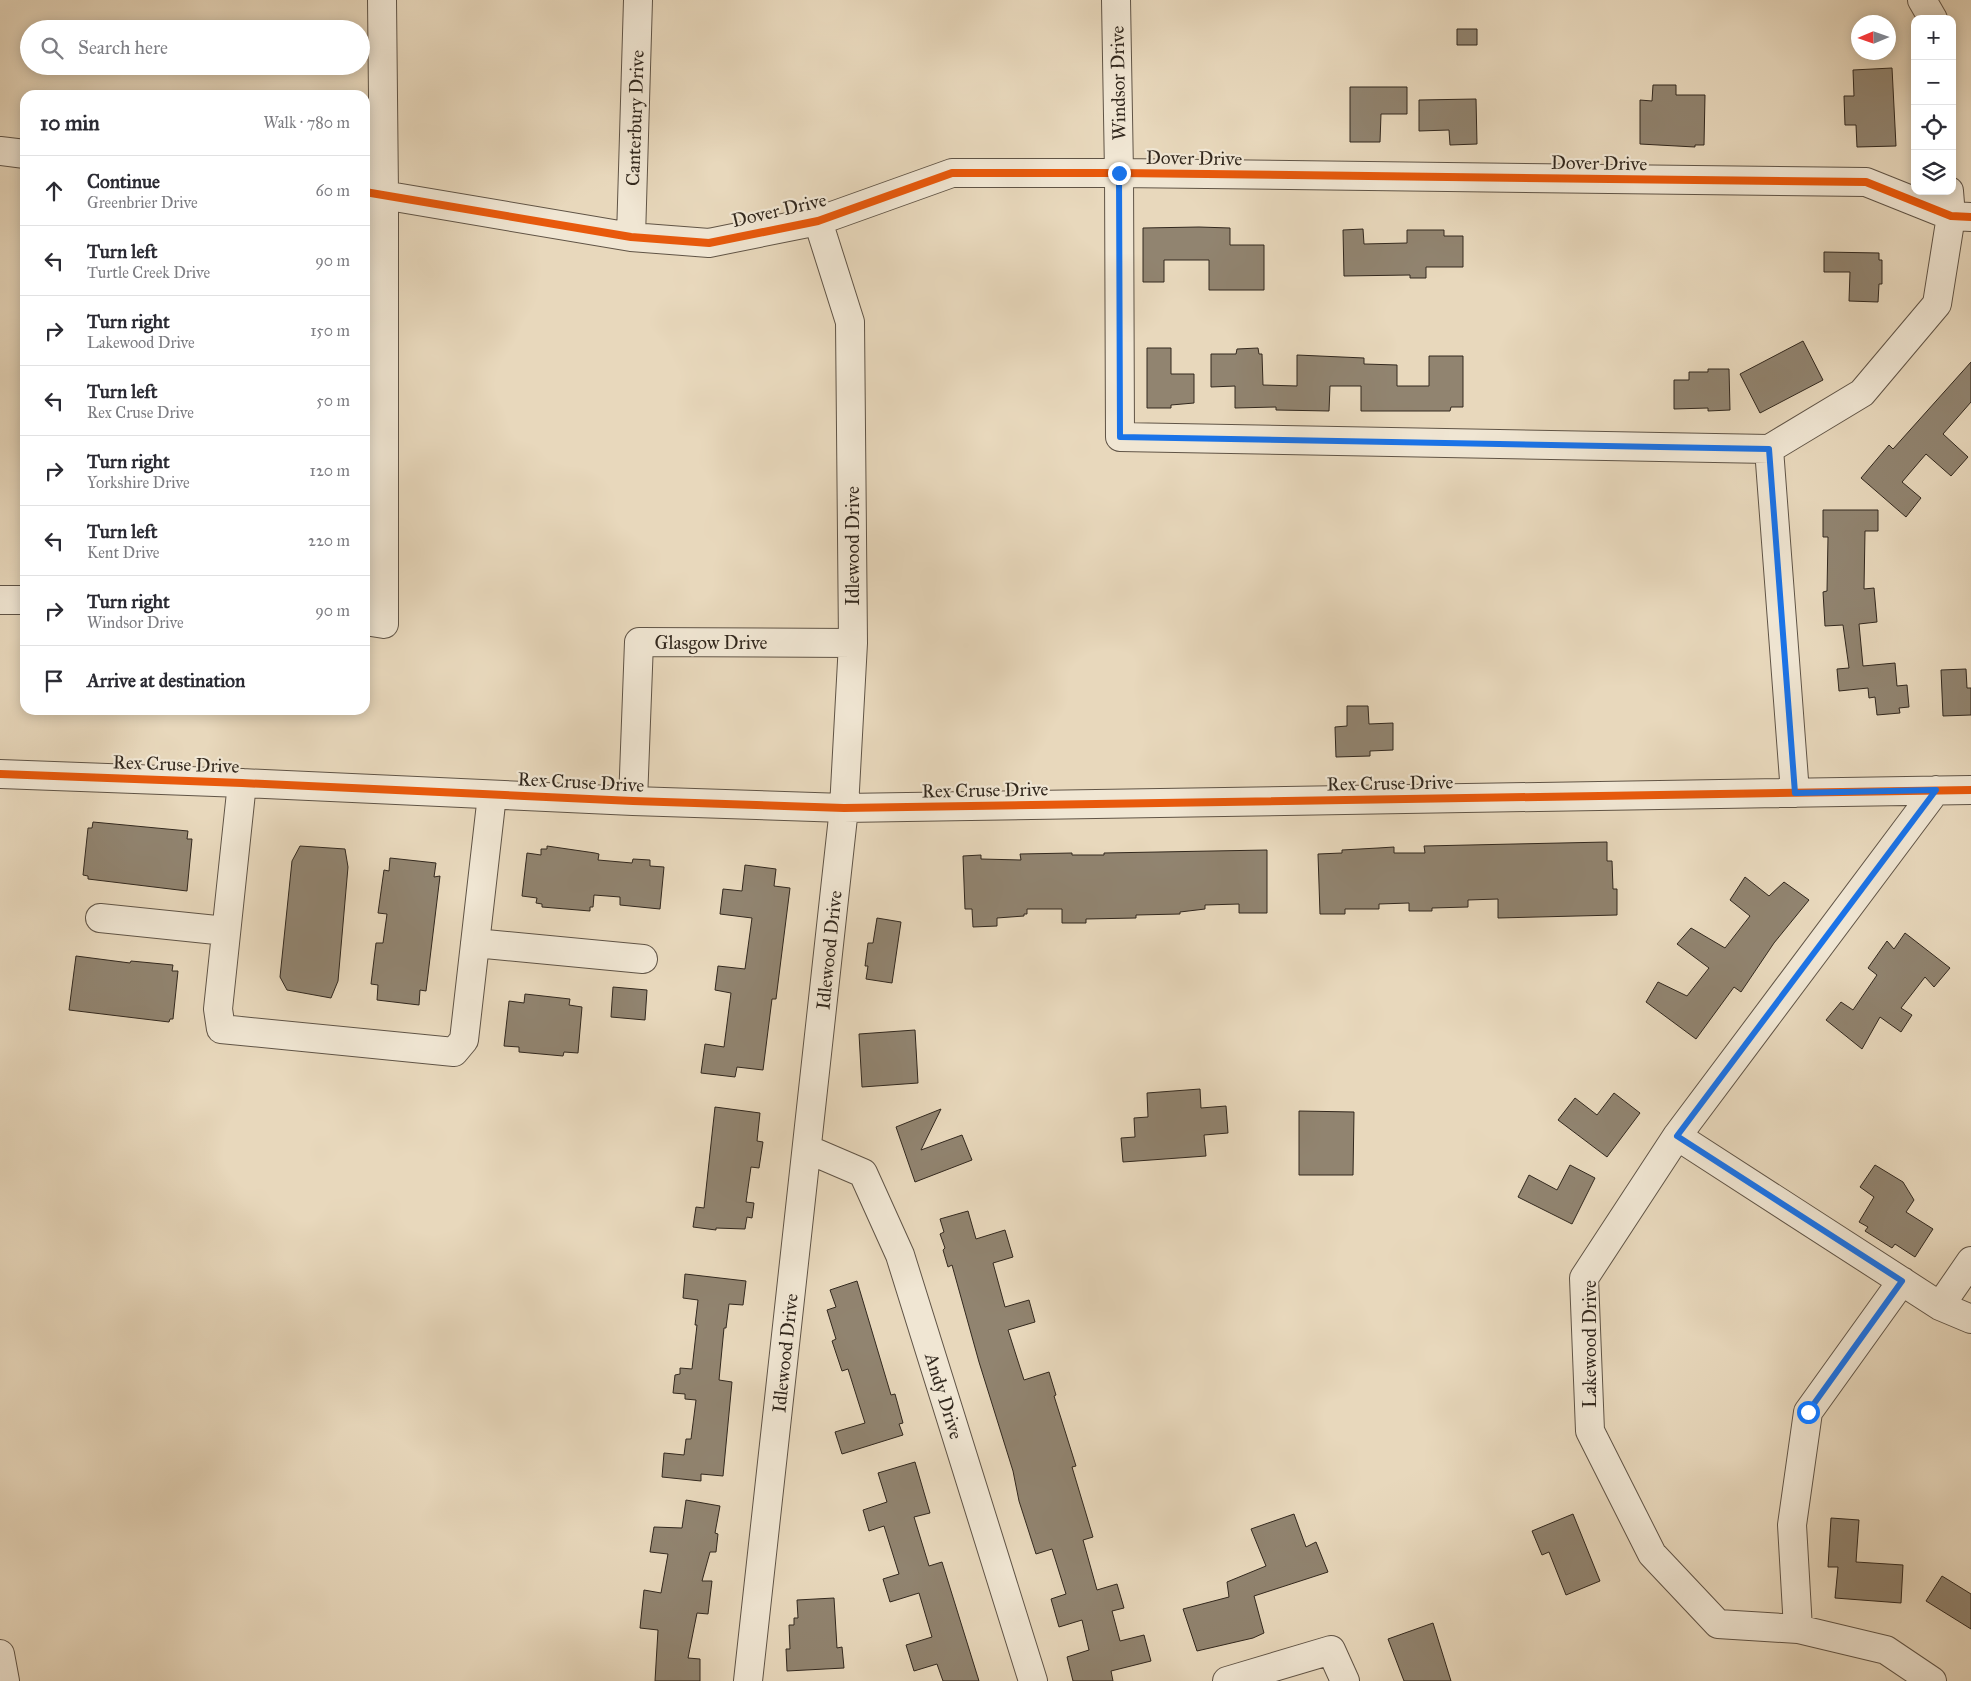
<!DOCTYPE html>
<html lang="en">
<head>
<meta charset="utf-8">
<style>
	body { margin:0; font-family:"IM FELL Great Primer",serif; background:#f2f2f3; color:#2b2b33 }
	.controls { position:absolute; right:15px; top:15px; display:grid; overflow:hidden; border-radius:10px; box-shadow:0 2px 12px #0003 }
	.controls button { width:45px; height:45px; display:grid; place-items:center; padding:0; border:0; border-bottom:1px solid #e1e1e2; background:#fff; color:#2b2b33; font:25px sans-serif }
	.compass { position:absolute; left:1851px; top:15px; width:45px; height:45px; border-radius:50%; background:#fff; box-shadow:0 2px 12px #0003; rotate:268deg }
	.stop { position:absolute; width:15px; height:15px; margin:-11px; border:4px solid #1a73e8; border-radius:50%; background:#fff }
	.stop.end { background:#1a73e8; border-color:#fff; box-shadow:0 1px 5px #0008 }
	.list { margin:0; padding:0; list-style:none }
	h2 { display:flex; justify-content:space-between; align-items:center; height:65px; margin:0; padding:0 20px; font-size:21px }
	h2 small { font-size:16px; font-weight:400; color:#7c7c81 }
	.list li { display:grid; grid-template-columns:32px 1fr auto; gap:15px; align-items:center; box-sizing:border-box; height:70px; padding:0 20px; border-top:1px solid #e1e1e2 }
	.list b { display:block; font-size:19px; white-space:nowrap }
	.list p { margin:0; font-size:16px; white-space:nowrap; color:#7c7c81 }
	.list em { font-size:16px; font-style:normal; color:#7c7c81 }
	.icon { flex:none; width:28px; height:28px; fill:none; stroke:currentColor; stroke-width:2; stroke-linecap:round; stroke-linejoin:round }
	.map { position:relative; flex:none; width:1971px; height:1681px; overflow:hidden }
	.search { position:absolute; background:#fff; box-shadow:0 2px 12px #0003; left:20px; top:20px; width:350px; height:55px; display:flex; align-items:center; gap:12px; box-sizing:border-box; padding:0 18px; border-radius:28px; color:#7c7c81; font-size:19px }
	.panel { position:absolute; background:#fff; box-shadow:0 2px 12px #0003; left:20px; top:90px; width:350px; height:625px; border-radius:15px }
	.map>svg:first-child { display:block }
</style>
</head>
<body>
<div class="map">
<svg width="1971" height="1681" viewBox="0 0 1971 1681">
	<rect width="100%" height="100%" fill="#e8d8bc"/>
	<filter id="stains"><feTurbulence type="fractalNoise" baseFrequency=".004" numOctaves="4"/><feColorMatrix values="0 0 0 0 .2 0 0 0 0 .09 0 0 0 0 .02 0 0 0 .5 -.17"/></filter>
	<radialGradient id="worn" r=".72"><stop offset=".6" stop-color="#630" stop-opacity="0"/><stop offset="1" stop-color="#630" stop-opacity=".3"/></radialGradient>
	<path fill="#918470" stroke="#32281e" d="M1457,29H1477V45H1457Z
		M1892,68L1896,146L1857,147L1856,125H1845L1844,96H1854L1853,70Z
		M1653,85H1676V95H1705L1704,145H1695V147L1640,144V100L1652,101Z
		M1350,87H1407V114H1381L1380,142H1350Z
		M1476,99L1477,144L1450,145L1449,130L1419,131V100Z
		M1199,227L1230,228V245H1264V290H1209V260H1164V282H1143V228Z
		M1363,229L1364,244L1407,243V230H1444V236H1463V267H1426V278H1410V275L1344,276L1343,230Z
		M1824,252L1879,253V260H1882V284H1879L1878,302L1849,301L1850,272H1824Z
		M1803,341L1823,380L1760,413L1740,374Z
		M1147,348H1171V374H1194V403L1171,405V408H1147Z
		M1258,348L1259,354H1262L1263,385L1297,386V355L1364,358V364L1397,365V386H1429V356H1463V407H1451L1450,411H1361V386H1330L1329,411L1276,410V407L1235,408V386L1211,387V354H1236L1237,349Z
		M1971,362V402L1943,434L1968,457L1951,476L1926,454L1902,482L1921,498L1906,517L1861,478L1889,445L1893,449Z
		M1708,369H1729L1730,410L1708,411V408L1674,409V380H1689V372H1708Z
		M1823,510H1878V531H1865L1864,589L1874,588L1877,622L1859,624L1863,666L1895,663L1897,686L1907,685L1909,707L1899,708L1900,713L1877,715L1875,697L1869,698L1868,688L1839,691L1837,669L1849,668L1843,625L1825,626L1823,592L1827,591L1828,537H1823Z
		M1966,669L1967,688H1971V715L1943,716L1941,670Z
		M1347,706H1368L1369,724L1393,723V750L1370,751V756L1336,757L1335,727L1347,726Z
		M93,822L188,831L187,839H192L187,891L88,879V876L83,875L88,828H92Z
		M1607,842V861H1612L1613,889H1617V915L1498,918V899L1468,900V907L1432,908V911H1409V903L1379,904V909H1345V914H1320L1318,854L1342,853V850L1378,848L1394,847V853H1425L1424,846Z
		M300,846L345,849L348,867L338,981L331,998L287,990L280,977L292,861Z
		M547,846L595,853L599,854L598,860L632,863L633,859L650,860V866L664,867L660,909L620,905V897L594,895L593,907H590V911L542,907V904L536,903L537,898L522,896L527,853L541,855V849H547Z
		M1267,850V913H1239V904L1205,905V909L1180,912V914L1136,915V918L1086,919V923H1062V909H1027V914H1024V916L997,918V926L973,927L972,909H965L963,856L981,855V859L1021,860L1020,854L1072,853V855H1104V853Z
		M390,858L436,863L434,877L440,876L426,991L420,990L419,1005L377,1000L378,985L371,984L376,943H383L387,914L378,913L384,870L389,871Z
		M745,865L776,869L774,886L790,888L776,999H772L763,1070L737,1067L735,1077L701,1073L705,1044L724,1047L731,993L715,990L718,966L745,969L752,918L720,914L723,889L742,891Z
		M1745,877L1769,896L1784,882L1809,900L1774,943L1741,992L1734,987L1696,1039L1646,1002L1658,982L1687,996L1709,968L1677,944L1691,928L1725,948L1750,916L1730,900Z
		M877,918L901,922L892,983L866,979L868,966H865L868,943H873Z
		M1905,933L1950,968L1934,987L1925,977L1901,1008L1912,1015L1901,1032L1880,1017L1862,1049L1826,1020L1841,1002L1853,1010L1877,975L1868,968L1887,941L1894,949Z
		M76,956L130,963L131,961L173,965L172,971H178L173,1019H170L169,1022L69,1010Z
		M613,987L647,990L645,1020L611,1017Z
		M525,994L570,999L569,1005L582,1007L578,1053L564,1052L563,1056L519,1052V1047L504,1046L509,1001L524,1003Z
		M915,1030L918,1083L862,1087L859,1034Z
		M1200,1089L1201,1108L1226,1106L1228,1133L1204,1135L1206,1156L1123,1162L1121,1138L1135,1137L1134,1118L1148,1117L1147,1093Z
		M1614,1093L1640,1113L1607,1157L1558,1120L1575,1098L1597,1115Z
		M715,1107L760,1113L757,1141L763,1142L759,1168L751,1167L746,1202L754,1203L752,1218L747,1217L745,1229L716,1228V1230L693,1227L696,1207L704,1208Z
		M941,1109L921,1150L962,1135L972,1160L915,1182L896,1127Z
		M1299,1111L1354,1112L1353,1175H1299Z
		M1570,1165L1595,1178L1572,1224L1518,1197L1529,1175L1557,1190Z
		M1875,1165L1903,1182L1914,1200L1906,1212L1933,1229L1915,1257L1895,1244L1892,1248L1865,1231L1868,1227L1859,1222L1874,1197L1860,1187Z
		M968,1211L976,1239L1005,1230L1013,1257L993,1263L1005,1307L1029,1300L1035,1322L1008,1330L1024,1380L1049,1372L1056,1395L1054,1396L1076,1466L1072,1467L1093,1537L1083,1540L1097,1590L1117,1584L1124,1608L1112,1611L1120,1641L1144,1635L1151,1661L1111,1671L1113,1681H1073L1067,1657L1089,1650L1082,1620L1059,1627L1051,1599L1066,1594L1052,1549L1036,1554L1019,1501L1013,1471L979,1362L952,1265L948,1267L943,1250L945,1248L940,1234L944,1232L940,1219Z
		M685,1274L746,1281L743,1305L729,1304L726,1328H724L719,1380L732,1382L723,1476L701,1474V1481L662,1477L664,1453L684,1455L686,1439H691L696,1400L685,1399V1394L673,1393L675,1375L680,1374V1368L692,1369L697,1325H695L698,1300L683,1298Z
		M857,1281L891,1395L895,1394L903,1423L899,1424L903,1435L842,1454L835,1432L865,1423L848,1369L842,1371L832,1341L836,1339L827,1310L836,1307L830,1290Z
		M915,1462L930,1513L914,1517L929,1566L942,1562L979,1681H943L937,1664L914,1671L906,1645L932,1637L919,1593L890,1602L883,1579L899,1574L884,1526L869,1531L863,1510L887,1502L878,1473Z
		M686,1500L720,1506L715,1533L718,1534L716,1552H710L702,1581H712L708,1614L697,1613L688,1658L700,1659V1681H655L658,1630L640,1628L644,1590L661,1593L668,1554L650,1552L654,1527L682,1528Z
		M1294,1514L1306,1547L1316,1542L1328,1572L1254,1596L1264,1633L1253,1638L1197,1651L1183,1609L1229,1597L1227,1582L1266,1566L1251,1529Z
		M1573,1514L1600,1581L1566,1595L1549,1552L1542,1555L1532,1531Z
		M1831,1518L1859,1520L1856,1562L1903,1565L1901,1603L1835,1598L1838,1567H1828Z
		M1942,1576L1971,1594V1629L1926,1601Z
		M834,1598L837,1648L842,1647L844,1668L787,1671L786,1649H790L789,1625H794V1618H798L797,1600Z
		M1433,1623L1451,1681H1404L1388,1639Z"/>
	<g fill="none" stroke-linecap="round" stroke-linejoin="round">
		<g stroke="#605446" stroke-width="30">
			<path id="minor" d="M1116,0L1119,173L1120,437L1769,449
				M1922,0L1933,19
				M0,151L25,154
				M365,192L631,237L709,243L818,221L952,173H1119L1866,182L1951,216L1971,217
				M631,237L638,0
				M1769,449L1795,793
				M1769,449L1862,393L1937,304L1951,216L1949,191
				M0,600H25
				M365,621L384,624V194L382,0
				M0,774L242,783L633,801L844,808L1971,790
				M242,783L218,1009L221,1029L454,1052L464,1040L492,795
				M633,801L639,642L853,643
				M100,918L226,931
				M475,943L643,959
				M1677,1136L1940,1306L1971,1319
				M807,1149L863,1173L900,1255L1033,1681
				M1940,1306L1971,1261
				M1798,1629L1792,1525L1808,1412L1902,1281
				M0,1654L5,1681
				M748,1681L844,808L853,643L850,322L818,221
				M1227,1681L1331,1650L1345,1681
				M1932,1681L1886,1650L1798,1629L1718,1624L1652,1554L1590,1431L1584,1278L1677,1136L1936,790"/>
		</g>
		<use href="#minor" stroke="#f0e6d3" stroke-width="28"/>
		<g stroke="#f0e6d3" stroke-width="11">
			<path id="cycleway" d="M365,192L631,237L709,243L818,221L952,173H1119L1866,182L1951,216L1971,217
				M0,774L242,783L633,801L844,808L1971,790"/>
		</g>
		<use href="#cycleway" stroke="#e8590c" stroke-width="8"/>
	</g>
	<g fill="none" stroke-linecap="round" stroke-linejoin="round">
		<path stroke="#1a73e8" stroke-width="6" d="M1119,173L1120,437L1769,449L1795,793L1936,790L1677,1136L1902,1281L1808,1412"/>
	</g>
	<g text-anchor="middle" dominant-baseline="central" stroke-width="4.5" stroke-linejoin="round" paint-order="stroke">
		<g font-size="19" fill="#32281e" stroke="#f0e6d3">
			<text transform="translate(1118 83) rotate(-91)">Windsor Drive</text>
			<text transform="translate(635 118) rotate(-88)">Canterbury Drive</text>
			<text transform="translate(1194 158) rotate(1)">Dover Drive</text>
			<text transform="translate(1599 163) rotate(1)">Dover Drive</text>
			<text transform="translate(779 210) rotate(-13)">Dover Drive</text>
			<text transform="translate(852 546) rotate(-90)">Idlewood Drive</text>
			<text x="711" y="642">Glasgow Drive</text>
			<text transform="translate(176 764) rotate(2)">Rex Cruse Drive</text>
			<text transform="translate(581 782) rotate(3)">Rex Cruse Drive</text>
			<text transform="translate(1390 783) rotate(-1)">Rex Cruse Drive</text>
			<text transform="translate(985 790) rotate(-1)">Rex Cruse Drive</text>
			<text transform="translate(829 950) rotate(-84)">Idlewood Drive</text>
			<text transform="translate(1589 1344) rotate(-90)">Lakewood Drive</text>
			<text transform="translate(785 1353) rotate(-84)">Idlewood Drive</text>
			<text transform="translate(944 1396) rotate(73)">Andy Drive</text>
		</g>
	</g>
	<rect width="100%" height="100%" filter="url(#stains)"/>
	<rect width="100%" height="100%" fill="url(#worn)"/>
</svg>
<div class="controls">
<button>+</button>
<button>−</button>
<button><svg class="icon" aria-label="locate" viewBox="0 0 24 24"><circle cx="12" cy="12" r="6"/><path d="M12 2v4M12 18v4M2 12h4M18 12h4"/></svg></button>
<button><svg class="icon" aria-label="layers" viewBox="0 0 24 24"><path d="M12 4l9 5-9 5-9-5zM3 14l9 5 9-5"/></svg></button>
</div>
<svg class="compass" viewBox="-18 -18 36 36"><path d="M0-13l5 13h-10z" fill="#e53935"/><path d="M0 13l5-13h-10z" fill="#7c7c81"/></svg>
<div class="stop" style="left:1808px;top:1412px"></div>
<div class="stop end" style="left:1119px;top:173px"></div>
<div class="search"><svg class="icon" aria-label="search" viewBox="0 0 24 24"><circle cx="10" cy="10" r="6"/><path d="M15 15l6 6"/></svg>Search here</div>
<section class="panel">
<h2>10 min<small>Walk · 780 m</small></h2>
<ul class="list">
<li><svg class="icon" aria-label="ahead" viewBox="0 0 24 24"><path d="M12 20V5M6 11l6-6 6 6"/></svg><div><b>Continue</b><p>Greenbrier Drive</p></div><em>60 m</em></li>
<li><svg class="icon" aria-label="left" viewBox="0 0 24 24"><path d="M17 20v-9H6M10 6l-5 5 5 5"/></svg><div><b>Turn left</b><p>Turtle Creek Drive</p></div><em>90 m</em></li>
<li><svg class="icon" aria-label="right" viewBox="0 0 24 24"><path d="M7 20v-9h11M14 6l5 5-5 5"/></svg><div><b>Turn right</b><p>Lakewood Drive</p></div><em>150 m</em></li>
<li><svg class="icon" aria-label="left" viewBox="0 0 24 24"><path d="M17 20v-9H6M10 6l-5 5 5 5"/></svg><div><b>Turn left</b><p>Rex Cruse Drive</p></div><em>50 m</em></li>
<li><svg class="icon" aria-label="right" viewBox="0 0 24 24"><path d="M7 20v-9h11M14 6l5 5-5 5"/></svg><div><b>Turn right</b><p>Yorkshire Drive</p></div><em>120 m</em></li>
<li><svg class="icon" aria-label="left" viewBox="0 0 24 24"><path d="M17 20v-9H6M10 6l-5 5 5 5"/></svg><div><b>Turn left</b><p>Kent Drive</p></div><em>220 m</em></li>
<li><svg class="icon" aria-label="right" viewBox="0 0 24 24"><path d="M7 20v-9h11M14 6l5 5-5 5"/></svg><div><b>Turn right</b><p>Windsor Drive</p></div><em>90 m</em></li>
<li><svg class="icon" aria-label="arrive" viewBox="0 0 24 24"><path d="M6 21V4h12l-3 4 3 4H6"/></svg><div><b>Arrive at destination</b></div></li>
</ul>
</section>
</div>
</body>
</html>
